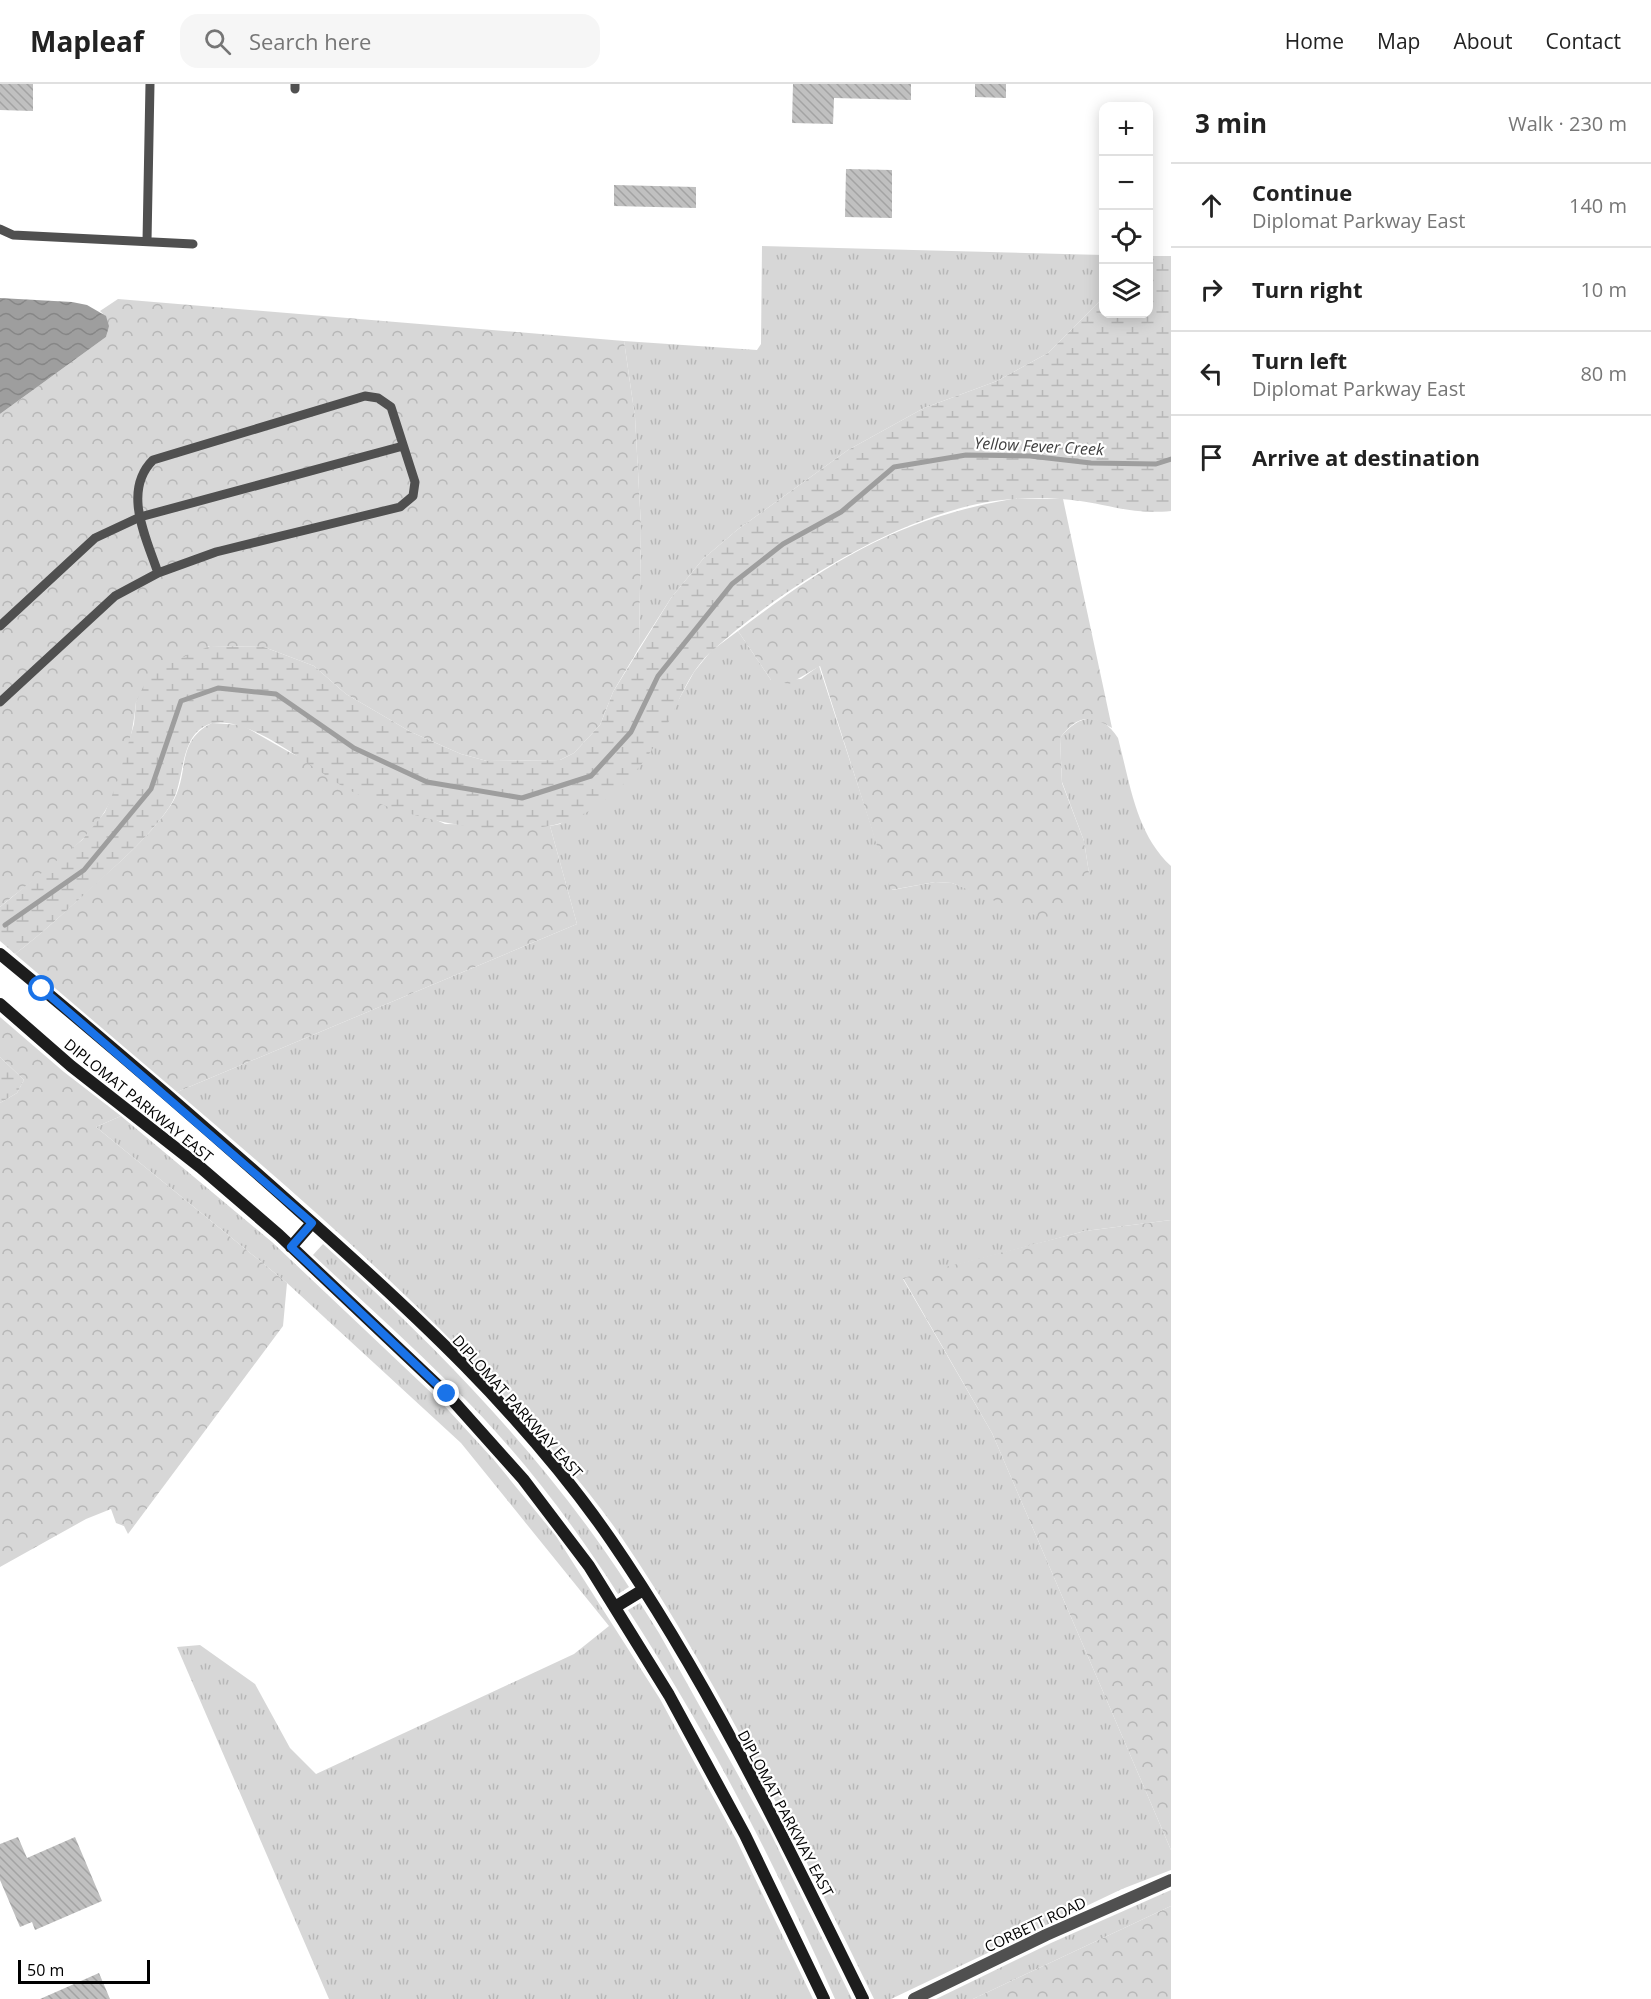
<!DOCTYPE html>
<html lang="en">
<head>
<meta charset="utf-8">
<style>
	body { margin:0; font-family:"Open Sans",sans-serif; background:#f6f6f6; color:#222 }
	.controls { position:absolute; right:18px; top:18px; display:grid; overflow:hidden; border-radius:12px; box-shadow:0 3px 15px #0003 }
	.controls button { width:54px; height:54px; display:grid; place-items:center; padding:0; border:0; border-bottom:2px solid #e0e0e0; background:#fff; color:#222; font:30px sans-serif }
	.scale { position:absolute; left:18px; bottom:15px; width:132px; box-sizing:border-box; padding-left:6px; border:3px solid #000; border-top:0; font-size:16px; line-height:21px; white-space:nowrap; color:#000; -webkit-text-stroke:4px #fff; paint-order:stroke }
	.stop { position:absolute; width:18px; height:18px; margin:-14px; border:4px solid #1a73e8; border-radius:50%; background:#fff }
	.stop.end { background:#1a73e8; border-color:#fff; box-shadow:0 2px 6px #0008 }
	.list { margin:0; padding:0; list-style:none }
	h2 { display:flex; justify-content:space-between; align-items:center; height:78px; margin:0; padding:0 24px; font-size:26px }
	h2 small { font-size:20px; font-weight:400; color:#767676 }
	.list li { display:grid; grid-template-columns:39px 1fr auto; gap:18px; align-items:center; box-sizing:border-box; height:84px; padding:0 24px; border-top:2px solid #e0e0e0 }
	.list b { display:block; font-size:22px; white-space:nowrap }
	.list p { margin:0; font-size:20px; white-space:nowrap; color:#767676 }
	.list em { font-size:20px; font-style:normal; color:#767676 }
	.icon { flex:none; width:33px; height:33px; fill:none; stroke:currentColor; stroke-width:2; stroke-linecap:round; stroke-linejoin:round }
	.map { position:relative; flex:none; width:1171px; height:1915px; overflow:hidden }
	header { display:flex; align-items:center; gap:36px; box-sizing:border-box; height:84px; padding:0 30px; background:#fff; border-bottom:2px solid #e0e0e0 }
	header strong { font-size:28px }
	nav { display:flex; gap:33px; margin-inline-start:auto; font-size:21px }
	.search { width:420px; height:54px; background:#f6f6f6; display:flex; align-items:center; gap:15px; box-sizing:border-box; padding:0 21px; border-radius:18px; color:#767676; font-size:22px }
	main { display:flex }
	aside { flex:1; background:#fff }
	.map>svg:first-child { display:block }
</style>
</head>
<body>
<header>
<strong>Mapleaf</strong>
<div class="search"><svg class="icon" aria-label="search" viewBox="0 0 24 24"><circle cx="10" cy="10" r="6"/><path d="M15 15l6 6"/></svg>Search here</div>
<nav><a>Home</a><a>Map</a><a>About</a><a>Contact</a></nav>
</header>
<main>
<div class="map">
<svg width="1171" height="1915" viewBox="0 0 1171 1915">
	<defs>
		<pattern id="grass-tufts" width="24" height="20" patternUnits="userSpaceOnUse" patternTransform="scale(1.5)"><rect width="24" height="20" fill="#d7d7d7"/><path d="M3 7l-1-3M5 7V3M7 7l1-3M15 17l-1-3M17 17v-4M19 17l1-3" fill="none" stroke="#b7b7b7"/></pattern>
		<pattern id="forest-crowns" width="20" height="18" patternUnits="userSpaceOnUse" patternTransform="scale(1.5)"><rect width="20" height="18" fill="#d7d7d7"/><path d="M2 6a3 3 0 1 1 6 0M12 15a3 3 0 1 1 6 0" fill="none" stroke="#b7b7b7"/></pattern>
		<pattern id="wetland-marsh" width="20" height="14" patternUnits="userSpaceOnUse" patternTransform="scale(1.5)"><rect width="20" height="14" fill="#d7d7d7"/><path d="M1 5h8M5 5V1M11 12h8M15 12V8" fill="none" stroke="#b7b7b7"/></pattern>
		<pattern id="water-waves" width="16" height="10" patternUnits="userSpaceOnUse" patternTransform="scale(1.5)"><rect width="16" height="10" fill="#9e9e9e"/><path d="M0 5q4-4 8 0t8 0" fill="none" stroke="#868686"/></pattern>
		<pattern id="building-back-hatch" width="6" height="6" patternUnits="userSpaceOnUse" patternTransform="scale(1.5)"><rect width="6" height="6" fill="#c0c0c0"/><path d="M-1 5l2 2M0 0l6 6M5-1l2 2" fill="none" stroke="#a3a3a3"/></pattern>
	</defs>
	<rect width="100%" height="100%" fill="#fff"/>
	<path fill="url(#grass-tufts)" d="M762,162L1103,171V214L1048,269L997,297L924,324L848,366L737,446L703,475L671,514L639,564L641,442L635,333L624,257L757,266L761,260Z
		M738,547L771,596L801,595L819,582L892,806L935,798L952,799L976,808L1089,789L1084,757L1062,698L1060,654C1079,630 1100,627 1118,654C1130,699 1136,750 1171,782V1136L1085,1147L903,1195L992,1349L1171,1766V1786L1122,1805L891,1915H874C797,1757 719,1597 620,1451C583,1398 540,1351 497,1304C397,1197 288,1103 177,1008L577,840L550,742L560,740L654,660L694,588L711,567Z
		M121,1032L272,1158L439,1316L494,1376L556,1452L660,1615L736,1755L813,1915H329L177,1563L200,1561L255,1600L290,1664L316,1690L574,1570L609,1542L461,1359L287,1199L96,1043Z
		M323,1160C437,1263 546,1374 629,1503L618,1510C571,1436 516,1365 453,1303C408,1258 360,1215 313,1171Z
		M640,1519L659,1549L771,1750L852,1915H835C776,1781 708,1649 628,1526Z
		M1171,1806V1822L973,1915H936L1051,1859Z"/>
	<path fill="url(#forest-crowns)" d="M118,215L624,257L635,333L641,442L639,564L613,608L600,641L574,669L560,676L487,677L461,670L411,648L346,610L314,582L264,563L209,562L136,618C133,650 122,700 105,727C83,764 33,795 0,823V330L106,253C108,242 109,235 100,227Z
		M1012,415H1063L1112,644C1088,629 1076,633 1060,654L1062,699L1084,757L1089,789L1087,811L1075,824L1055,833H1042L1014,825L952,799L935,798L891,806L820,582L789,600L771,596L738,547C828,478 900,434 1012,415Z
		M212,639L242,641L289,668L445,740L550,742L577,840L177,1008L15,870C44,848 68,825 95,800C122,776 150,752 171,721C191,690 174,658 212,639Z
		M0,933L64,988L121,1032L96,1043L287,1199L283,1242L128,1450L124,1442L116,1439L111,1425L86,1435L0,1483V1019L17,1009L24,996L0,973Z
		M1171,1136V1766L992,1349L903,1194L1085,1147Z
		M1171,1822V1915H973Z"/>
	<path fill="url(#wetland-marsh)" d="M1149,172H1171V427C1130,431 1110,420 1072,416C1054,414 1034,414 1015,415C916,420 785,501 713,566C690,586 681,613 668,639C646,682 604,730 554,741C493,754 408,735 353,708C318,691 246,625 207,641C178,654 186,698 170,722C150,752 123,775 96,800C69,824 44,848 15,870L0,857V823L82,756L105,728L116,702L134,640L136,618L145,599L162,582L210,562L264,563L314,582L346,610L411,648L461,670L487,677L560,676L574,669L600,641L613,608L671,514L703,475L737,446L848,366L924,324L997,297L1048,269L1103,214L1104,230H1148Z
		M0,973L24,996L17,1009L0,1019Z"/>
	<path fill="url(#water-waves)" d="M0,214L72,218L87,221L106,232L109,242L106,253L0,330Z"/>
	<g fill="none" stroke-linecap="round" stroke-linejoin="round">
		<path stroke="#9e9e9e" stroke-width="5" d="M5,841L84,786L151,705L181,617L218,604L276,610L354,664L427,698L522,714L591,692L631,648L658,592L732,500L783,460L841,428L894,383L966,371L1030,372L1091,379L1156,380L1171,375"/>
	</g>
	<path fill="url(#building-back-hatch)" d="M0,0H33V27L0,26Z
		M793,0H911V16L834,14L833,40L792,39Z
		M975,0H1006V14L975,13Z
		M846,85L892,86V134L845,133Z
		M614,101L696,103V124L614,122Z
		M18,1753L27,1774L75,1753L102,1817L35,1846L32,1838L20,1843L0,1796V1760Z
		M99,1889L110,1915H40Z"/>
	<g fill="none" stroke-linecap="round" stroke-linejoin="round">
		<path stroke="#505050" stroke-width="9" d="M295,5V0
			M0,145L13,151L193,160
			M147,157L150,0
			M0,542L95,454L140,433L403,362
			M0,618L115,512L158,489L216,468L400,423L413,412L415,398L391,323L378,314L365,312L153,376C122,407 146,453 158,489"/>
		<path stroke="#505050" stroke-width="12" d="M914,1915L1046,1851L1171,1796"/>
		<path stroke="#1d1d1d" stroke-width="12" d="M0,870C101,953 201,1039 298,1126C411,1226 525,1331 611,1456C710,1600 786,1759 863,1915
			M0,920L71,982L200,1083L279,1151L447,1310L523,1395L589,1482L669,1611L745,1751L824,1915
			M291,1163L312,1139
			M615,1523L643,1506"/>
	</g>
	<g fill="none" stroke-linecap="round" stroke-linejoin="round">
		<path stroke="#1a73e8" stroke-width="8" d="M42,905L312,1139L291,1163L447,1310"/>
	</g>
	<g text-anchor="middle" dominant-baseline="central" stroke-width="4.5" stroke-linejoin="round" paint-order="stroke">
		<g font-size="15" fill="#000" stroke="#fff">
			<text transform="translate(139 1016) rotate(39)">DIPLOMAT PARKWAY EAST</text>
			<text transform="translate(518 1322) rotate(48)">DIPLOMAT PARKWAY EAST</text>
			<text transform="translate(786 1729) rotate(62)">DIPLOMAT PARKWAY EAST</text>
			<text transform="translate(1035 1840) rotate(-25)">CORBETT ROAD</text>
		</g>
		<g font-size="16" font-style="italic" fill="#3f3f3f" stroke="#fff">
			<text transform="translate(1039 362) rotate(3)">Yellow Fever Creek</text>
		</g>
	</g>
</svg>
<div class="controls">
<button>+</button>
<button>−</button>
<button><svg class="icon" aria-label="locate" viewBox="0 0 24 24"><circle cx="12" cy="12" r="6"/><path d="M12 2v4M12 18v4M2 12h4M18 12h4"/></svg></button>
<button><svg class="icon" aria-label="layers" viewBox="0 0 24 24"><path d="M12 4l9 5-9 5-9-5zM3 14l9 5 9-5"/></svg></button>
</div>
<div class="scale">50 m</div>
<div class="stop" style="left:42px;top:905px"></div>
<div class="stop end" style="left:447px;top:1310px"></div>
</div>
<aside>
<h2>3 min<small>Walk · 230 m</small></h2>
<ul class="list">
<li><svg class="icon" aria-label="ahead" viewBox="0 0 24 24"><path d="M12 20V5M6 11l6-6 6 6"/></svg><div><b>Continue</b><p>Diplomat Parkway East</p></div><em>140 m</em></li>
<li><svg class="icon" aria-label="right" viewBox="0 0 24 24"><path d="M7 20v-9h11M14 6l5 5-5 5"/></svg><div><b>Turn right</b></div><em>10 m</em></li>
<li><svg class="icon" aria-label="left" viewBox="0 0 24 24"><path d="M17 20v-9H6M10 6l-5 5 5 5"/></svg><div><b>Turn left</b><p>Diplomat Parkway East</p></div><em>80 m</em></li>
<li><svg class="icon" aria-label="arrive" viewBox="0 0 24 24"><path d="M6 21V4h12l-3 4 3 4H6"/></svg><div><b>Arrive at destination</b></div></li>
</ul>
</aside>
</main>
</body>
</html>
